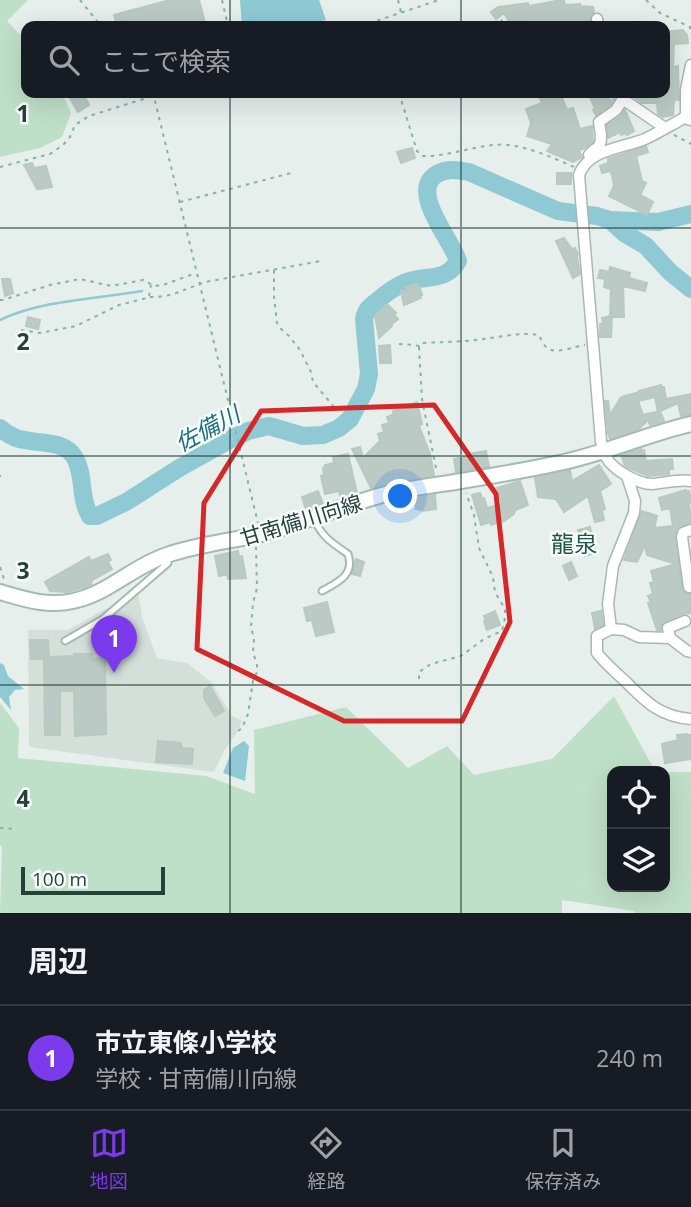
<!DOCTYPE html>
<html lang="ja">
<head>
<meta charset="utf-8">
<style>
	body { margin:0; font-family:"Open Sans","Noto Sans JP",sans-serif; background:#242831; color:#f1f3f6 }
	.controls { position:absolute; right:21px; bottom:21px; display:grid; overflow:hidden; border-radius:14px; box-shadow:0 7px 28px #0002 }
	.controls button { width:63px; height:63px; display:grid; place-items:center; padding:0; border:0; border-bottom:2px solid #363941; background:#171b24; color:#f1f3f6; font:35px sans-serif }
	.scale { position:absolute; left:21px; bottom:18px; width:144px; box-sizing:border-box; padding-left:7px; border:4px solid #24423a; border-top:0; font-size:19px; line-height:24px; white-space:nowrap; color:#24423a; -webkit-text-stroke:5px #f7fbf9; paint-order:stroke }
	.you { position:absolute; left:401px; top:497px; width:24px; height:24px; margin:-18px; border:5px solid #fff; border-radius:50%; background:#1a73e8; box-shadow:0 0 0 10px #1a73e833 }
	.badge { display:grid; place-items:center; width:46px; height:46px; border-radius:50%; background:#7c3aed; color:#fff; font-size:23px; font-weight:700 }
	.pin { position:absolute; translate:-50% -58px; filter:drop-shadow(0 2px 4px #0008) }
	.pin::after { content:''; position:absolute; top:37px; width:24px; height:21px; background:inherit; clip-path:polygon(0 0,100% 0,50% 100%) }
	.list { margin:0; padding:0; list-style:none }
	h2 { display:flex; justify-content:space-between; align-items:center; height:91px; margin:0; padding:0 28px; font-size:30px }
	h2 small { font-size:23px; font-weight:400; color:#9ea1a6 }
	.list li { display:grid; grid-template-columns:46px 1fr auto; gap:21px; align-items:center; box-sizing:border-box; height:105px; padding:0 28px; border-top:2px solid #363941 }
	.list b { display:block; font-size:26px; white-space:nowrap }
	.list p { margin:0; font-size:23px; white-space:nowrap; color:#9ea1a6 }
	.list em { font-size:23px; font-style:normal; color:#9ea1a6 }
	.icon { flex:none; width:38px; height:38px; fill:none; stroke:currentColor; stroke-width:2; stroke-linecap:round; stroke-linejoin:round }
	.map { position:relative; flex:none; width:691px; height:913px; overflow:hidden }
	.search { position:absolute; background:#171b24; box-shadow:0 7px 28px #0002; left:21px; right:21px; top:21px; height:77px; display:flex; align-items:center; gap:18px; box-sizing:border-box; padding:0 24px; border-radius:14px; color:#9ea1a6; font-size:26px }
	.sheet { height:196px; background:#171b24 }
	nav { display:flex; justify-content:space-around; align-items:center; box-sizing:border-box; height:98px; border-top:2px solid #363941; background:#171b24; font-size:19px; color:#9ea1a6 }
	nav a { display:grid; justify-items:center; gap:4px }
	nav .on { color:#7c3aed }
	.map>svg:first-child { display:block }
</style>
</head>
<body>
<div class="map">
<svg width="691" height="913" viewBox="0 0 691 913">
	<rect width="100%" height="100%" fill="#e6efeb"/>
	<path fill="#d4dfda" d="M137,586L142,617L157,658L187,663L211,682L232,716L242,721L236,734L224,751L214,772L29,747L28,630H68L109,607Z"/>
	<path fill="#bfe0c8" d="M0,0H28L7,21L26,41V93H62L71,113L62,137L40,148L0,157Z
		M614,696L655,771H612V887H665V772H691V913H635L634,911L562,900V913H0L2,847L0,845V703L19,728L18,758L206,776L255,794L254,730L346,707L408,768L447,746L474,775L552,759Z"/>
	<path fill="#8ec9d4" d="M240,0H319L326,20L298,26H242Z
		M0,663L4,665L8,676L24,689L15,690L9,697L11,710L0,697Z
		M244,741L249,746L245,781L223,773L233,748Z"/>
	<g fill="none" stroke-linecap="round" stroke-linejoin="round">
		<path stroke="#8ec9d4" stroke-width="2.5" d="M0,320C42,300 96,299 142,291"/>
		<path stroke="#8ec9d4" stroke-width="18" d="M610,220L658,222L691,214
			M0,428C7,434 15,439 25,440C41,444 65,440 75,458C85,476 79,498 90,516H97L126,502L181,467L233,438L248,431L269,426L303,436L323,435L339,428L350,419L366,389L369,374L364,319C366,310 369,307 376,302C384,295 394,287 404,283C424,274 446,283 458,261C452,240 408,191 437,174C447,168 458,170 469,172L558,211L597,216L610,220L624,233L646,246L670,272L691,289"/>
	</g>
	<path fill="#bbcac4" stroke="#b8c9c2" stroke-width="2" d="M170,0H199L206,26H126L124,20L116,22L114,15Z
		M561,0H564L565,5L580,4V6L593,7L594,13L590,17L591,26H558L557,22L534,26H524V20L510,23L504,13L496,19L491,12L498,7L528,3L529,6Z
		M683,30L687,35L688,43L674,44L673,67L678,66L679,100H674L673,115L663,117L658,114L657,103H642L629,93H665V32Z
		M67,93H83L89,105L78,112Z
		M541,93H560L567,110L573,108L580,129L592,126L593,142L585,148L579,150L582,157L573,162L547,151L552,144L527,136L531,123L526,109L542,103L539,97L543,96Z
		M588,93H606L610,101L615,98L610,105L596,115L593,110L595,108Z
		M625,110L634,131L627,135L626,133L621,135L620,132L608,138L607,125L621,116Z
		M646,146L648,152L636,156L642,181L646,183L640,195L653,202L647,215L609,196L614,186L612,175L610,171L602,173L600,166L608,163V158H610Z
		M412,148L415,158L401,163L397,152Z
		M32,163L34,168L46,166L52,187L40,189L38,181L39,188L37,189L24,165Z
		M557,173H571V184H557Z
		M564,238L572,249L575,248L578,254L577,257L580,274L573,278L556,241Z
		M610,267L630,273L629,278L647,283L645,291L623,286L624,317H612L611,337H600V324H603L602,318L610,316L611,289L604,287L605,279L598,278L600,270L609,272Z
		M2,279H10L13,293L5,296Z
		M416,284V286L419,285L422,295H420L421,298L404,305L401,291L407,290L406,287Z
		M387,304L396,313L394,315L398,319L391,325L392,326L379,338L375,316Z
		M28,317L40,320L38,329L26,326Z
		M390,345L391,363H380L379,346Z
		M661,385V387H664L666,399L691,394V415L681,416L678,403L658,412L655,397L638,401L643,415L660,411L664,421L650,425L648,420L639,429L610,439L608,433L605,401H608L610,415L621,397L640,392L639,391Z
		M417,402L422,424L419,426L430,454L434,475L404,480L403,477L391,483L371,488L352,449L360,447L363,458L380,441L378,434L384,432L382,425L389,423L387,417L394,414L393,411Z
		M641,449V451L644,450L646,461L672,459L673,469H669V474L648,476L625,466L621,455Z
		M486,451L489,467L456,472L454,459L469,456L468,454Z
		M348,454L357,493L340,496L339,491L325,494L321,476L324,475L323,468L325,467V465L334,463L333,457Z
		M599,465L611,484L600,491L605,509L602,510L604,520L595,522L588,496L564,512L556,499L538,497L535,478L570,470L572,481Z
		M520,481L528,505L515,510L514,514L504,521L491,525L490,522L481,525L472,495L480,493L482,498H484L487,508L502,504L497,488Z
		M686,490L687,492L689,491L691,499V502L689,503L691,523L678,528L675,538L682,589L686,594H691V613L682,614L665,621L661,626V630H657L648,603L651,602L648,596L653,594L650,583L654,582L651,571L676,564L647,555L645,545L637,562L624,560L642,511L657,516L654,528L673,526L670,508L662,510L659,498Z
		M318,491L323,504L306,510L302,497Z
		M435,495L436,509L423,511L422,510L416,509L415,498Z
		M590,527L595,548H592L593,554L585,556L584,549H582L578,530Z
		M238,551L239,557L242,556L246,578L228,579L227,574L219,576L215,556Z
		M108,554L111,560L108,562L112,569L92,580L91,584L85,587L67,592L50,591L45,582L89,557L91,561Z
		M356,559L364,562L360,576L352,574Z
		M571,562L577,576L569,580L563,566Z
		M327,602L334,632L316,636L312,620L307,621L304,608Z
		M495,611L500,625L487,630L484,621L486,620L484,616Z
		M601,611L603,625L595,629L592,613Z
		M30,640H48L49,657L74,656V654H92V659L105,658L106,734L75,736L74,691H60V735H45L44,659H31Z
		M210,686L224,711L215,716L204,698V690Z
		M687,734V735H691V759L665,763L662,744L678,740L677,735Z
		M158,741L181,743V748L193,749L192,764L156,762Z"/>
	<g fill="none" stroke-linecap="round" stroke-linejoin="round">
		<g stroke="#a8b8b2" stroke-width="9">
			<path id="lane" d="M314,519C322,537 332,543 348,554C355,575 338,582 322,591
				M65,641L103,619L168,563L167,558"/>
		</g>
		<g stroke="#a8b8b2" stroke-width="13">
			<path id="street" d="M597,19L598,26
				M621,93L624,100L665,128
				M684,118L686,114V90L691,65
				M691,120L684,118C671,125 658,133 645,139C623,148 588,149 579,175L601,441C602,447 603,453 606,457C613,470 638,484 652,484C665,483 678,479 691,481
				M589,155C591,152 594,150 597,148C604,142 600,130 599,122L616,110L621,102L624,100
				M689,587L682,537L683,533L691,530
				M611,629L608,604L613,566L634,513L635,501L627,476
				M670,638L668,628L685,621
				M691,652L687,651L670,638L639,637L624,630L611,629L597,636V653C605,663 615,672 625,681C645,701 660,717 691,719"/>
		</g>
		<g stroke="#a4bbb3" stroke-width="18">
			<path id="secondary" d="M0,592C24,599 47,607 73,601C108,594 133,566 167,555C199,544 233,541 266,533C305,522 342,506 382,495C404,489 427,486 449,483C486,477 523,471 559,463C604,454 646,434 691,424"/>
		</g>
		<path stroke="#86b3a5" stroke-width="2" stroke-dasharray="3.5 5" stroke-linecap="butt" d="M80,0L101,26
			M222,0L228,26
			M398,0L401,12
			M646,0L660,13L690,27L691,31
			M501,20L506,26
			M361,26L439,0
			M151,93L154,97L258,523
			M399,93L417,151L422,156C446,157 470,147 494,145C519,142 551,157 574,167
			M674,135L691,144
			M0,167L50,154L63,145L70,137L75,125L89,116L163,93
			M180,202L295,172
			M274,270V297L277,323L280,328L289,336L300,350L311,372L313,382L334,407
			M149,296L151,285
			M0,300H3L50,285L80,279L111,286L143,280L154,286L163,285L196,273
			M21,330L40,333L76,326L119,305L147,298L148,297H157L171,295L205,282L321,261
			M399,344L414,345L419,346L421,343C442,342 462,342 483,339C501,337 520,332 539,335C541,339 544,347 549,349C558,354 575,346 585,345
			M419,347L422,399L437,473
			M0,476H1
			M0,567L5,582
			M419,679V672L431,664L461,656L484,639L502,631L505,618V609L495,592L493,577L479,548L474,515L466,493
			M238,731L242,728L248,714L253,681L257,672V665L253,652L254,639L251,627L253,603L257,588L256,547
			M0,828L17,829"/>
		<use href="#lane" stroke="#fff" stroke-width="5"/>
		<use href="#street" stroke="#fff" stroke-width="10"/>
		<use href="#secondary" stroke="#fff" stroke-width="14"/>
	</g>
	<path fill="none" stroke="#d62828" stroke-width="5" stroke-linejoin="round" d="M434,405L496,494L510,622L462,721H344L197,649L204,503L261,411Z"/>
	<path fill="none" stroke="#24423a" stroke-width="2" stroke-opacity="0.55" d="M230,0V26M461,0V26M230,93V913M461,93V913M0,228H691M0,456H691M0,685H691"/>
	<g text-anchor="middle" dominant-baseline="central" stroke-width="5" stroke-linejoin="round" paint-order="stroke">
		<g font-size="21" fill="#24423a" stroke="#f7fbf9">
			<text transform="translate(301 520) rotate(-17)">甘南備川向線</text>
		</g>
		<g font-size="23" font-style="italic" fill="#1c6f80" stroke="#f7fbf9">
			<text transform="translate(207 428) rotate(-28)">佐備川</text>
		</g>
		<g font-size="23" fill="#1f5548" stroke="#f7fbf9">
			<text x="574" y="543">龍泉</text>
		</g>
	</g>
	<g font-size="23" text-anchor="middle" font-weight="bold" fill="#24423a" stroke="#f7fbf9" stroke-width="5" stroke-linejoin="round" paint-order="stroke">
		<text x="23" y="122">1</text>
		<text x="23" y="350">2</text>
		<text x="23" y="579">3</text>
		<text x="23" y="807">4</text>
	</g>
</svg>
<div class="controls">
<button><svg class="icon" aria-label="locate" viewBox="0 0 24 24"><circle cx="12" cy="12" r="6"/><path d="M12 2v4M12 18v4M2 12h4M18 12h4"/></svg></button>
<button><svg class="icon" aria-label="layers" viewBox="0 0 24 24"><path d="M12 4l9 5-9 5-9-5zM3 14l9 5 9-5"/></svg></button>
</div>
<div class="scale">100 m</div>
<div class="you"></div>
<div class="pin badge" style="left:114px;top:673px">1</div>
<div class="search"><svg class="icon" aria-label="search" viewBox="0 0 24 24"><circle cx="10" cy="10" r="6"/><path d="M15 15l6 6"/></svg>ここで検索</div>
</div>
<section class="sheet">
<h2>周辺<small></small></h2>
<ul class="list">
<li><span class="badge">1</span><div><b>市立東條小学校</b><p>学校 · 甘南備川向線</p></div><em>240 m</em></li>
</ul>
</section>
<nav>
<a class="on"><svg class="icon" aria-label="map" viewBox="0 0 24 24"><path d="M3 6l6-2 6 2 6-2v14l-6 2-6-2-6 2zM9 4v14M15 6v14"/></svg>地図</a>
<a><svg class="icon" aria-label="directions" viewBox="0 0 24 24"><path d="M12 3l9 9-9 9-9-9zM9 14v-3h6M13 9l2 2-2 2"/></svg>経路</a>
<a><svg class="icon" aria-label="saved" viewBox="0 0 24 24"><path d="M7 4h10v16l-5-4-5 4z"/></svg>保存済み</a>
</nav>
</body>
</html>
